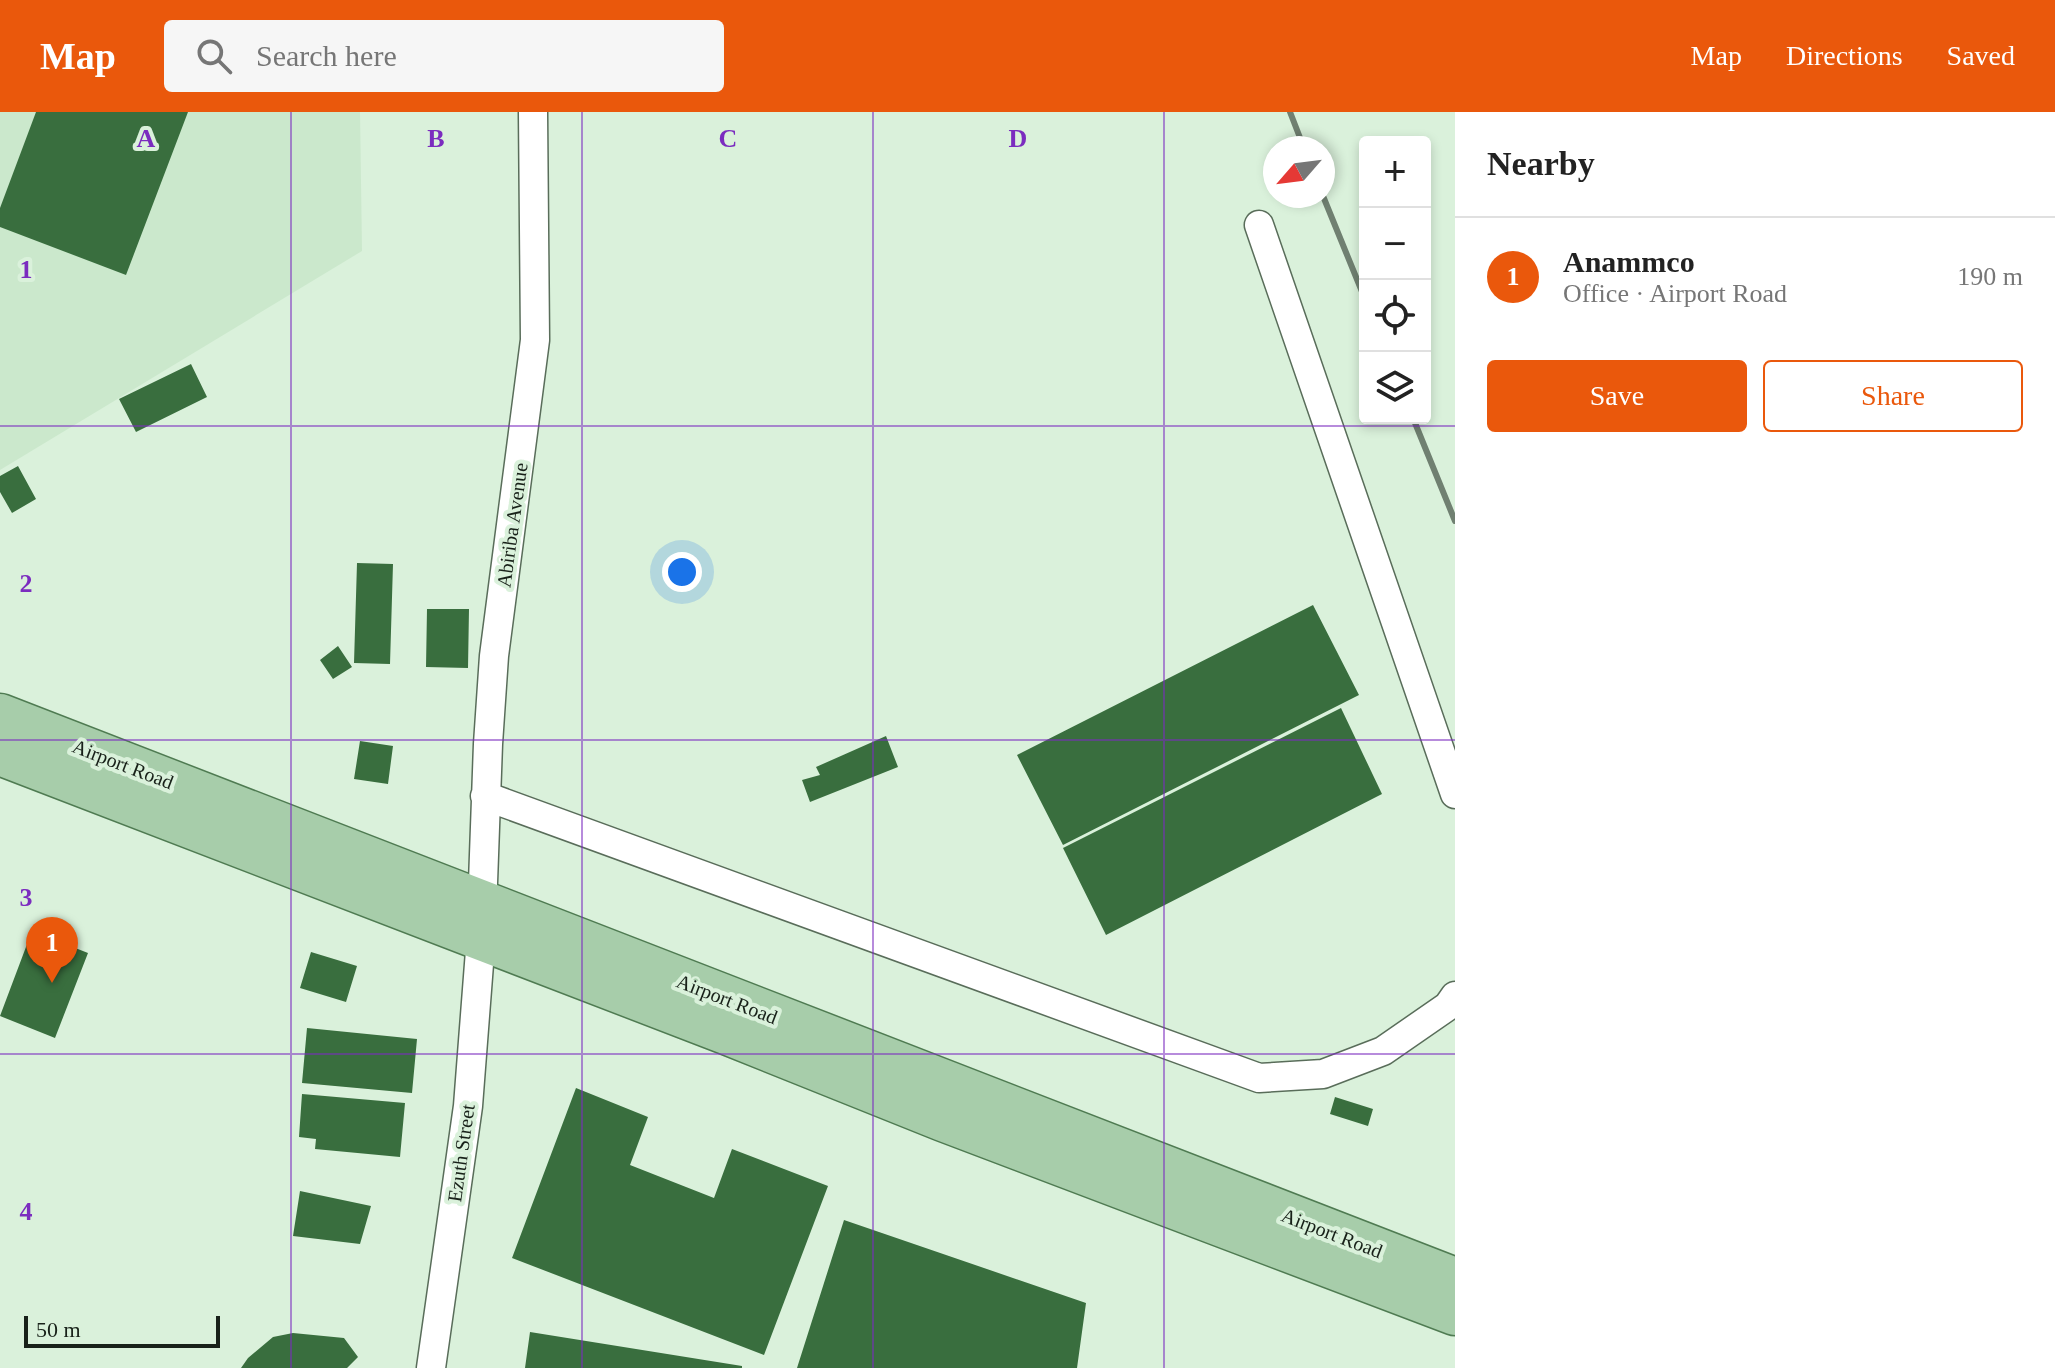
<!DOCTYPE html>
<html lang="en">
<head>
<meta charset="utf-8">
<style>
	body { margin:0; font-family:Georgia,serif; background:#f6f6f6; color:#222 }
	.controls { position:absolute; right:24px; top:24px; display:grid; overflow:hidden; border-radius:8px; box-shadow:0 4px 12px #0003 }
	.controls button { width:72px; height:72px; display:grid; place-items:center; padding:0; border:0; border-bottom:2px solid #e0e0e0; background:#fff; color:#222; font:40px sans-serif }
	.compass { position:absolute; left:1263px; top:24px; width:72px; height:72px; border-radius:50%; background:#fff; box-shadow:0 4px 12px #0003; rotate:242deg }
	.scale { position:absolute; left:24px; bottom:20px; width:196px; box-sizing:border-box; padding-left:8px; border:4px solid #182119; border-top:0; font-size:22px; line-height:28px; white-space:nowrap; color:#182119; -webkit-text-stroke:6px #daf1db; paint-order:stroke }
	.you { position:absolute; left:682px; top:460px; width:28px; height:28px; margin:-20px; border:6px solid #fff; border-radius:50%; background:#1a73e8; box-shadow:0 0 0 12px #1a73e833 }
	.badge { display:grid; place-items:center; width:52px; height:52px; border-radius:50%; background:#ea580c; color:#fff; font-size:26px; font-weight:700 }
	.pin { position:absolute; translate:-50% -66px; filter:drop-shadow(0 2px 4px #0008) }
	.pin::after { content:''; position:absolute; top:42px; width:28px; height:24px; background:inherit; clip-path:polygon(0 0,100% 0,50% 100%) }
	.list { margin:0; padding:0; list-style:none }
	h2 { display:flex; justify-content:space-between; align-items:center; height:104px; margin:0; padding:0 32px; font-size:34px }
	h2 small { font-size:26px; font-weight:400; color:#767676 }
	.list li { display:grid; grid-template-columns:52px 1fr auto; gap:24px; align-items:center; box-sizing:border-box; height:120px; padding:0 32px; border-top:2px solid #e0e0e0 }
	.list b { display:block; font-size:30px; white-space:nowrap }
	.list p { margin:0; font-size:26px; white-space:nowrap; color:#767676 }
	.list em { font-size:26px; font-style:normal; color:#767676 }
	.actions { display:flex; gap:16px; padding:24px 32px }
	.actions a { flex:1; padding:18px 0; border:2px solid #ea580c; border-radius:8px; text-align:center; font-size:28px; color:#ea580c }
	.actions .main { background:#ea580c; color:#fff }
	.icon { flex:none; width:44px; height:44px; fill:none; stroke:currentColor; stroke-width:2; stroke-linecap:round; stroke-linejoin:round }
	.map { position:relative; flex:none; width:1455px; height:1256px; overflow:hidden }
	header { display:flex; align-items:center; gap:48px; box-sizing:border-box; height:112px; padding:0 40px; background:#ea580c; color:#fff }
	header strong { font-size:38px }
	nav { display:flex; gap:44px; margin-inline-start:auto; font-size:28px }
	.search { width:560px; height:72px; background:#f6f6f6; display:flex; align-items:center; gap:20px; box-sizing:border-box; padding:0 28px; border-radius:8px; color:#767676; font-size:30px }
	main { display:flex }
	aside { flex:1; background:#fff }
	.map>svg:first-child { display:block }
</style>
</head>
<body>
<header>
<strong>Map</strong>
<div class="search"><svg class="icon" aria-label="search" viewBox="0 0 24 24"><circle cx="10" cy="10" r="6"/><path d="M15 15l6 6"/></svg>Search here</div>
<nav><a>Map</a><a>Directions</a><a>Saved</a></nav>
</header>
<main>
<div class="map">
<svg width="1455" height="1256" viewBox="0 0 1455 1256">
	<rect width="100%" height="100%" fill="#daf1db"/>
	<path fill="#cbe8cc" d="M0,0H360L362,139L0,358Z"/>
	<path fill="#396e3e" d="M36,0H188L126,163L0,115V96Z
		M191,252L207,285L136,320L119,287Z
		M18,354L36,387L12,401L0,380V364Z
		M357,451L393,452L390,552L354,551Z
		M1313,493L1359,583L1063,733L1017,643Z
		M427,497H469L468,556L426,555Z
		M338,534L352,555L333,567L320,548Z
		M1341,596L1382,682L1106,823L1063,736Z
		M886,624L898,655L810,690L802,668L820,663L816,655Z
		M360,629L393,634L388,672L354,667Z
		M32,819L88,841L55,926L0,904Z
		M311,840L357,854L346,890L300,876Z
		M307,916L417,927L412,981L302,971Z
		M576,976L648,1005L630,1053L714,1086L732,1037L828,1074L764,1243L512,1146Z
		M302,982L405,991L400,1045L315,1037L316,1027L299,1025Z
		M1335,985L1373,997L1368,1014L1330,1002Z
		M300,1079L371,1094L360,1132L293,1124Z
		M844,1108L1086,1191L1077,1256H797Z
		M530,1220L742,1254V1256H525Z
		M293,1221L344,1226L358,1245L347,1256H241L248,1246L273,1225Z"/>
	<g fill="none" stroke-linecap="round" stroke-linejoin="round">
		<g stroke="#596d5a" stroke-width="31">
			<path id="minor" d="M1259,113L1455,682
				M485,684L1259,966L1323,962L1383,939L1448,894L1455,884
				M431,1256L468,994L481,826L488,632L494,544L535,228L533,0"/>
		</g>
		<g stroke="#4f7b52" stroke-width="47">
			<path id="primary" d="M0,604L1455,1168
				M0,641L726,920L943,1007L1455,1201"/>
		</g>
		<use href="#minor" stroke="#fff" stroke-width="28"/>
		<use href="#primary" stroke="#a7cdaa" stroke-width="44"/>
		<path stroke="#708071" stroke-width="6" d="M1290,0L1304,36
			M1323,84L1365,187
			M1413,306L1455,409"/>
	</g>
	<path fill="none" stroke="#7b2cbf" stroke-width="2" stroke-opacity="0.55" d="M291,0V1256M582,0V1256M873,0V1256M1164,0V1256M0,314H1455M0,628H1455M0,942H1455"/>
	<g text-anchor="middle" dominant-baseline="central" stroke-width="8" stroke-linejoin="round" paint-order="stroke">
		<g font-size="20" fill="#182119" stroke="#daf1db">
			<text transform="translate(512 413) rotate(-82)">Abiriba Avenue</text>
			<text transform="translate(123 652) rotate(21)">Airport Road</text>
			<text transform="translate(727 887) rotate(21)">Airport Road</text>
			<text transform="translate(461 1041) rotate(-82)">Ezuth Street</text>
			<text transform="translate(1332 1121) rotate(21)">Airport Road</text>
		</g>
	</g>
	<g font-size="26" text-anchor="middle" font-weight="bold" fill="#7b2cbf" stroke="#daf1db" stroke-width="8" stroke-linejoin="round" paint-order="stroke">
		<text x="146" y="35">A</text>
		<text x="436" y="35">B</text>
		<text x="728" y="35">C</text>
		<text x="1018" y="35">D</text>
		<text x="26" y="166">1</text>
		<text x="26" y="480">2</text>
		<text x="26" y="794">3</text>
		<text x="26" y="1108">4</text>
	</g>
</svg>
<div class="controls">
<button>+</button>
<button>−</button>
<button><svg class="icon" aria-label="locate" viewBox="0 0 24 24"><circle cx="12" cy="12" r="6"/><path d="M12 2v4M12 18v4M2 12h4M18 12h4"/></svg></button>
<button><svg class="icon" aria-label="layers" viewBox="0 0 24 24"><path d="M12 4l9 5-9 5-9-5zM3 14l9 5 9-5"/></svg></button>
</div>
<svg class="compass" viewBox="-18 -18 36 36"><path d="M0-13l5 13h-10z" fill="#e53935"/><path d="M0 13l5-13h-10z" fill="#767676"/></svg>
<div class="scale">50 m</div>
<div class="you"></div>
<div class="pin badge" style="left:52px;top:871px">1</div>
</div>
<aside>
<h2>Nearby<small></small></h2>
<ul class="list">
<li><span class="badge">1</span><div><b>Anammco</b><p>Office · Airport Road</p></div><em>190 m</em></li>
</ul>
<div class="actions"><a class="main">Save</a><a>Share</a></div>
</aside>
</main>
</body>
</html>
